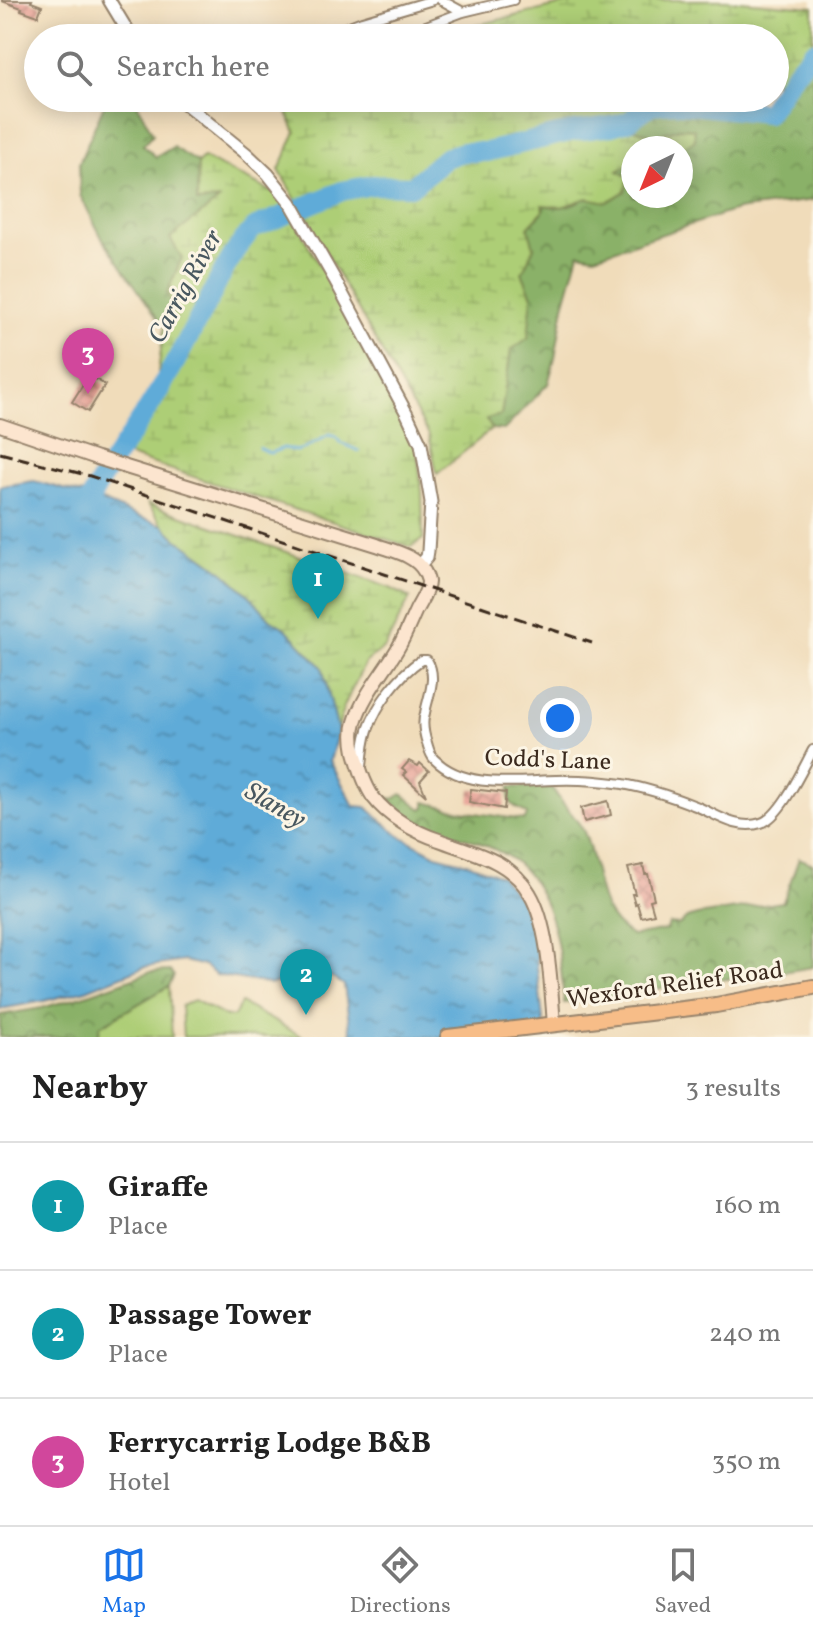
<!DOCTYPE html>
<html lang="en">
<head>
<meta charset="utf-8">
<style>
	body { margin:0; font-family:Vollkorn,serif; background:#f2f2f2; color:#222 }
	.compass { position:absolute; left:621px; top:136px; width:72px; height:72px; border-radius:50%; background:#fff; box-shadow:0 4px 20px #0003; rotate:223deg }
	.you { position:absolute; left:560px; top:718px; width:28px; height:28px; margin:-20px; border:6px solid #fff; border-radius:50%; background:#1a73e8; box-shadow:0 0 0 12px #1a73e833 }
	.badge { display:grid; place-items:center; width:52px; height:52px; border-radius:50%; background:#1a73e8; color:#fff; font-size:26px; font-weight:700 }
	.pin { position:absolute; translate:-50% -66px; filter:drop-shadow(0 2px 4px #0008) }
	.pin::after { content:''; position:absolute; top:42px; width:28px; height:24px; background:inherit; clip-path:polygon(0 0,100% 0,50% 100%) }
	.list { margin:0; padding:0; list-style:none }
	h2 { display:flex; justify-content:space-between; align-items:center; height:104px; margin:0; padding:0 32px; font-size:34px }
	h2 small { font-size:26px; font-weight:400; color:#767676 }
	.list li { display:grid; grid-template-columns:52px 1fr auto; gap:24px; align-items:center; box-sizing:border-box; height:128px; padding:0 32px; border-top:2px solid #e0e0e0 }
	.list b { display:block; font-size:30px; white-space:nowrap }
	.list p { margin:0; font-size:26px; white-space:nowrap; color:#767676 }
	.list em { font-size:26px; font-style:normal; color:#767676 }
	.icon { flex:none; width:44px; height:44px; fill:none; stroke:currentColor; stroke-width:2; stroke-linecap:round; stroke-linejoin:round }
	.map { position:relative; flex:none; width:813px; height:1037px; overflow:hidden }
	.search { position:absolute; background:#fff; box-shadow:0 4px 20px #0003; left:24px; right:24px; top:24px; height:88px; display:flex; align-items:center; gap:20px; box-sizing:border-box; padding:0 28px; border-radius:44px; color:#767676; font-size:30px }
	.sheet { height:488px; background:#fff }
	nav { display:flex; justify-content:space-around; align-items:center; box-sizing:border-box; height:112px; border-top:2px solid #e0e0e0; background:#fff; font-size:22px; color:#767676 }
	nav a { display:grid; justify-items:center; gap:4px }
	nav .on { color:#1a73e8 }
	.map>svg:first-child { display:block }
</style>
</head>
<body>
<div class="map">
<svg width="813" height="1037" viewBox="0 0 813 1037">
	<defs>
		<pattern id="forest-crowns" width="20" height="18" patternUnits="userSpaceOnUse" patternTransform="scale(2)"><rect width="20" height="18" fill="#8ab167"/><path d="M2 6a3 3 0 1 1 6 0M12 15a3 3 0 1 1 6 0" fill="none" stroke="#729054"/></pattern>
		<pattern id="wetland-marsh" width="20" height="14" patternUnits="userSpaceOnUse" patternTransform="scale(2)"><rect width="20" height="14" fill="#adce76"/><path d="M1 5h8M5 5V1M11 12h8M15 12V8" fill="none" stroke="#96b166"/></pattern>
		<pattern id="water-ripples" width="26" height="14" patternUnits="userSpaceOnUse" patternTransform="scale(2)"><rect width="26" height="14" fill="#5fabd8"/><path d="M2 4q2-2 4 0t4 0M15 11q2-2 4 0t4 0" fill="none" stroke="#508baf"/></pattern>
		<pattern id="building-cross-hatch" width="8" height="8" patternUnits="userSpaceOnUse" patternTransform="scale(2)"><rect width="8" height="8" fill="#e7a094"/><path d="M0 0l8 8M0 8l8-8" fill="none" stroke="#bc8378"/></pattern>
	</defs>
	<rect width="100%" height="100%" fill="#fcf5e5"/>
	<filter id="ink" filterUnits="userSpaceOnUse"><feTurbulence type="fractalNoise" baseFrequency=".0125" numOctaves="2"/><feDisplacementMap in="SourceGraphic" scale="16" xChannelSelector="R" yChannelSelector="G"/><feConvolveMatrix kernelMatrix="1 2 1 2 8 2 1 2 1" color-interpolation-filters="sRGB"/></filter>
	<filter id="wash" filterUnits="userSpaceOnUse"><feTurbulence type="fractalNoise" baseFrequency=".006" numOctaves="4" result="noise"/><feDisplacementMap in="SourceGraphic" scale="32" xChannelSelector="R" yChannelSelector="G"/><feGaussianBlur stdDeviation="1.8" result="paint"/><feColorMatrix in="noise" values="0 0 0 0 0 0 0 0 0 0 0 0 0 0 0 0 0 1.4 0 .05"/><feComposite in="paint" operator="in"/></filter>
	<g filter="url(#wash)">
		<rect width="100%" height="100%" fill="#f0dcba"/>
		<path fill="#adce76" stroke="#747c4a" stroke-width="2" d="M169,986L172,1037H98L100,1026Z
			M194,1000L227,1017L234,1016L241,1003L303,1037H183L181,1006Z"/>
		<path fill="url(#forest-crowns)" stroke="#626e42" stroke-width="2" d="M813,50V200L736,210L595,256L579,253L564,306L555,358L548,384L504,430L492,429L485,419L501,415L511,350L532,296L522,273L534,247L528,227L543,212L542,205C548,206 555,207 561,207C592,203 606,173 633,162V196H681V149L685,147L680,128L655,136L619,124L629,121L651,105L670,103L767,113Z
			M107,98H134L153,134L143,145L156,157L173,147L198,163L197,202L221,199L182,258L167,293L176,313L160,322L101,236L80,195L79,163Z
			M510,787H552C560,804 576,815 584,832C600,869 592,913 632,936L667,930L669,924L679,925L687,918L697,915L783,902L799,858L813,864V967L753,977L715,980L564,1003C560,953 556,898 516,862C506,854 490,847 478,842C467,837 454,836 443,832C421,825 403,811 385,797L393,799L402,794L422,809L425,807V802L461,811L524,820L526,818L527,814C513,803 507,809 510,787Z
			M170,971L174,976L169,986L100,1026L98,1037H0V1015L42,1008L92,993L150,972Z"/>
		<path fill="url(#wetland-marsh)" stroke="#747c4a" stroke-width="2" d="M583,0H725L813,7V43L775,91V38H422Z
			M280,98H687L644,101L617,119L619,124L655,136L680,128L694,129L695,140L681,149L633,148V162L618,171L628,177L625,191L607,202L587,198L562,207L542,205L543,211L528,227L534,247L522,273L532,296L528,338L511,350L501,415L486,419L492,429L437,474L429,435L279,170L296,132Z
			M203,158L279,195L294,219L404,419L417,450L422,492L423,539L411,547L126,455L165,389L158,372L165,319L176,313L167,293L182,258L170,238L219,200L197,202L198,163Z
			M148,504L390,588L410,598L385,647L365,663L343,708L338,731L322,667L286,629L270,619L252,598L225,573L175,537L163,525Z"/>
		<path fill="url(#water-ripples)" stroke="#4d6a7b" stroke-width="2" d="M34,481L81,494L95,489L97,499L139,517L163,525L175,537L225,573L252,598L270,619L286,629L322,667L338,731L330,761L354,806L366,807L400,836L436,855L467,863L501,876L520,899L536,938L537,966L545,1037H351L344,985L325,974L270,984L216,975L204,966L184,961L144,967L86,990L44,1001L0,1009V486Z"/>
		<g fill="none" stroke-linecap="round" stroke-linejoin="round">
			<path stroke="#5fabd8" stroke-width="3" d="M259,448L270,453L284,448L296,451L306,448L329,435L336,437L341,443L359,451"/>
			<path stroke="#5fabd8" stroke-width="20" d="M85,512C101,473 127,442 149,407C172,371 191,332 212,294C218,279 243,235 256,227L342,191L372,185L412,186L445,158L462,152H486L574,131L612,126L629,121L651,105L673,103L767,113L792,76L813,51"/>
		</g>
		<g id="blocks">
			<path fill="url(#building-cross-hatch)" d="M2,0H32L31,2L42,6L38,16L21,10L22,8L2,1Z
				M89,375L105,385L88,412L72,402Z
				M409,761L418,766L420,763L429,771L420,781L426,796L403,775L406,772L402,769Z
				M471,789L506,793L504,809L469,802Z
				M608,801L611,815L584,822L581,808Z
				M643,865L645,874H648L654,899L650,900L654,914L641,917L637,903L635,904L632,894H635L628,868Z"/>
		</g>
	</g>
	<g filter="url(#ink)">
		<use href="#blocks" fill-opacity="0" stroke="#96836c" stroke-width="2"/>
		<g fill="none" stroke-linecap="round" stroke-linejoin="round">
			<g stroke="#96836c" stroke-width="12">
				<path id="minor" d="M441,0L463,12
					M319,38L362,21L433,0
					M394,38L463,12L513,0
					M196,113L203,98
					M362,767C363,755 364,742 368,730C377,704 398,676 421,660H427C438,677 428,696 425,713C422,722 424,734 427,743C429,749 430,755 434,759C465,790 516,781 556,780C578,779 601,781 623,784C646,788 670,796 693,805C715,813 736,831 761,823C781,817 803,768 813,750"/>
			</g>
			<g stroke="#96836c" stroke-width="15">
				<path id="tertiary" d="M109,0L132,38
					M178,98L247,154L268,174L291,203L335,280L407,414L421,444L431,502L428,551L427,557L420,565"/>
			</g>
			<g stroke="#96836c" stroke-width="16">
				<path id="secondary" d="M0,425L97,458L377,545C393,551 415,555 424,571C425,572 428,580 428,582C428,591 420,602 416,610C410,623 405,636 398,648C384,672 363,695 355,722C352,731 353,742 355,752C359,767 364,784 373,797C388,817 415,832 439,840C473,853 511,860 530,894C549,926 551,988 554,1025"/>
			</g>
			<g stroke="#96836c" stroke-width="18">
				<path id="trunk" d="M448,1037L716,1005L813,987"/>
			</g>
			<use href="#minor" stroke="#fff" stroke-width="8"/>
			<use href="#tertiary" stroke="#fff" stroke-width="11"/>
			<use href="#secondary" stroke="#fce5cf" stroke-width="12"/>
			<use href="#trunk" stroke="#f7bd88" stroke-width="14"/>
			<path stroke="#3b2a1e" stroke-width="3" stroke-dasharray="12 6" stroke-linecap="butt" d="M0,453L90,476L592,643"/>
		</g>
	</g>
	<g text-anchor="middle" dominant-baseline="central" stroke-width="6" stroke-linejoin="round" paint-order="stroke">
		<g font-size="24" fill="#3b2a1e" stroke="#fcf5e5">
			<text transform="translate(548 761) rotate(2)">Codd's Lane</text>
			<text transform="translate(675 986) rotate(-8)">Wexford Relief Road</text>
		</g>
		<g font-size="26" font-style="italic" fill="#48575f" stroke="#fcf5e5">
			<text transform="translate(186 287) rotate(-61)">Carrig River</text>
			<text transform="translate(275 806) rotate(30)">Slaney</text>
		</g>
	</g>
</svg>
<svg class="compass" viewBox="-18 -18 36 36"><path d="M0-13l5 13h-10z" fill="#e53935"/><path d="M0 13l5-13h-10z" fill="#767676"/></svg>
<div class="you"></div>
<div class="pin badge" style="left:318px;top:619px;background:#0f9aa8">1</div>
<div class="pin badge" style="left:306px;top:1015px;background:#0f9aa8">2</div>
<div class="pin badge" style="left:88px;top:394px;background:#d1479c">3</div>
<div class="search"><svg class="icon" aria-label="search" viewBox="0 0 24 24"><circle cx="10" cy="10" r="6"/><path d="M15 15l6 6"/></svg>Search here</div>
</div>
<section class="sheet">
<h2>Nearby<small>3 results</small></h2>
<ul class="list">
<li><span class="badge" style="background:#0f9aa8">1</span><div><b>Giraffe</b><p>Place</p></div><em>160 m</em></li>
<li><span class="badge" style="background:#0f9aa8">2</span><div><b>Passage Tower</b><p>Place</p></div><em>240 m</em></li>
<li><span class="badge" style="background:#d1479c">3</span><div><b>Ferrycarrig Lodge B&amp;B</b><p>Hotel</p></div><em>350 m</em></li>
</ul>
</section>
<nav>
<a class="on"><svg class="icon" aria-label="map" viewBox="0 0 24 24"><path d="M3 6l6-2 6 2 6-2v14l-6 2-6-2-6 2zM9 4v14M15 6v14"/></svg>Map</a>
<a><svg class="icon" aria-label="directions" viewBox="0 0 24 24"><path d="M12 3l9 9-9 9-9-9zM9 14v-3h6M13 9l2 2-2 2"/></svg>Directions</a>
<a><svg class="icon" aria-label="saved" viewBox="0 0 24 24"><path d="M7 4h10v16l-5-4-5 4z"/></svg>Saved</a>
</nav>
</body>
</html>
